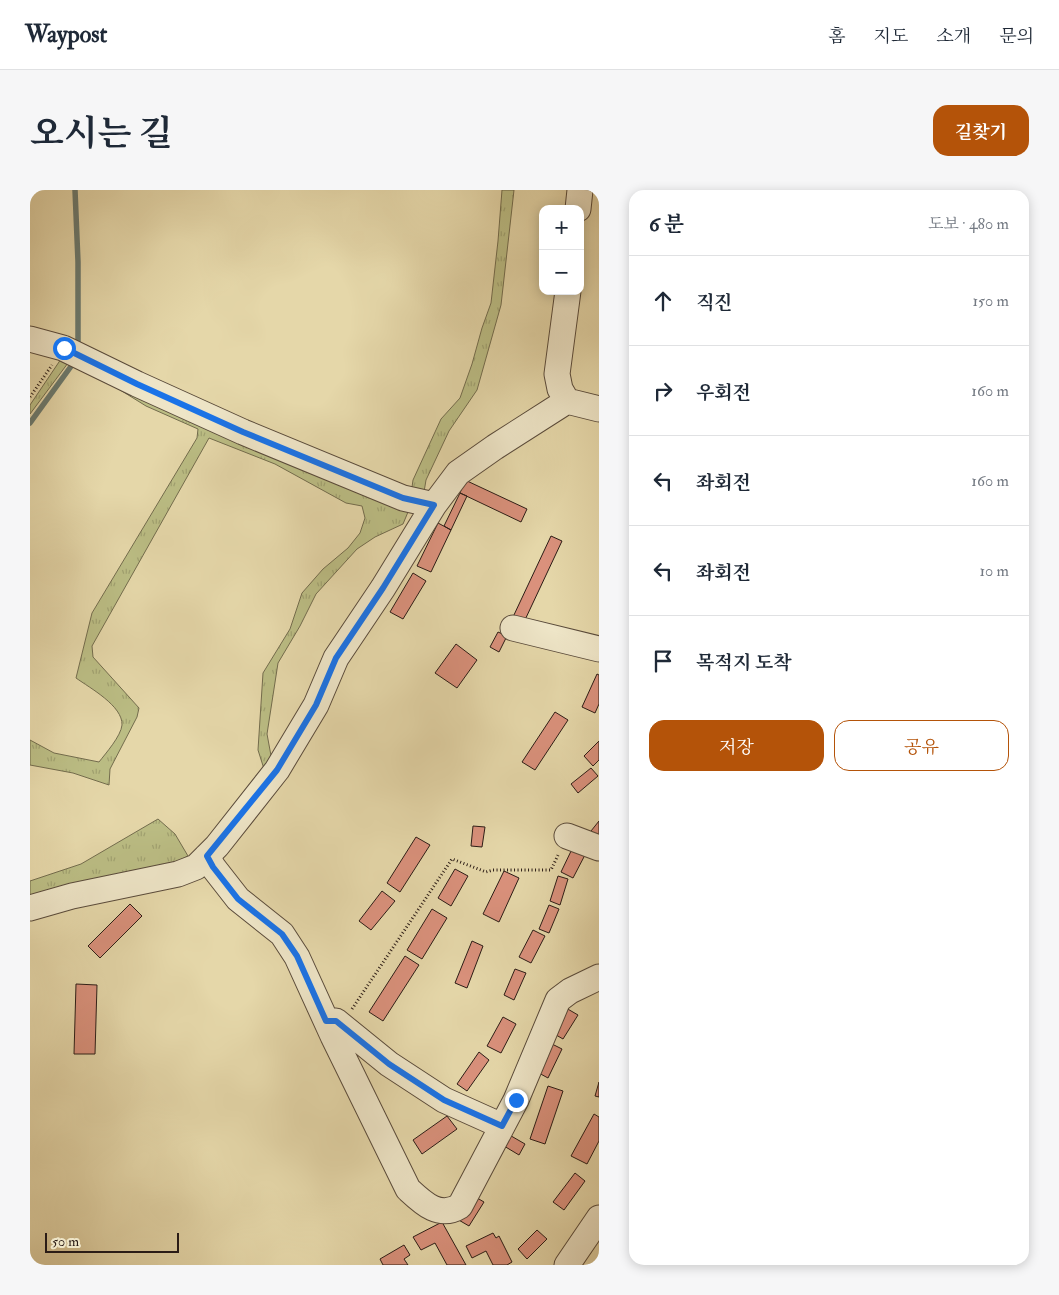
<!DOCTYPE html>
<html lang="ko">
<head>
<meta charset="utf-8">
<style>
	body { margin:0; font-family:"IM FELL Double Pica","Noto Serif KR",serif; background:#f6f6f7; color:#1f2937 }
	.controls { position:absolute; right:15px; top:15px; display:grid; overflow:hidden; border-radius:10px; box-shadow:0 2px 12px #0003 }
	.controls button { width:45px; height:45px; display:grid; place-items:center; padding:0; border:0; border-bottom:1px solid #e0e1e3; background:#fff; color:#1f2937; font:25px sans-serif }
	.scale { position:absolute; left:15px; bottom:12px; width:134px; box-sizing:border-box; padding-left:5px; border:2px solid #2b1c16; border-top:0; font-size:14px; line-height:18px; white-space:nowrap; color:#2b1c16; -webkit-text-stroke:4px #eee5c7; paint-order:stroke }
	.stop { position:absolute; width:15px; height:15px; margin:-11px; border:4px solid #1a73e8; border-radius:50%; background:#fff }
	.stop.end { background:#1a73e8; border-color:#fff; box-shadow:0 1px 5px #0008 }
	.list { margin:0; padding:0; list-style:none }
	h2 { display:flex; justify-content:space-between; align-items:center; height:65px; margin:0; padding:0 20px; font-size:21px }
	h2 small { font-size:16px; font-weight:400; color:#747a83 }
	.list li { display:grid; grid-template-columns:32px 1fr auto; gap:15px; align-items:center; box-sizing:border-box; height:90px; padding:0 20px; border-top:1px solid #e0e1e3 }
	.list b { display:block; font-size:19px; white-space:nowrap }
	.list em { font-size:16px; font-style:normal; color:#747a83 }
	.actions { display:flex; gap:10px; padding:15px 20px }
	.actions a { flex:1; padding:11px 0; border:1px solid #b45309; border-radius:15px; text-align:center; font-size:18px; color:#b45309 }
	.actions .main { background:#b45309; color:#fff }
	.icon { flex:none; width:28px; height:28px; fill:none; stroke:currentColor; stroke-width:2; stroke-linecap:round; stroke-linejoin:round }
	.map { position:relative; flex:none; width:569px; height:1075px; overflow:hidden; border-radius:15px }
	header { display:flex; align-items:center; gap:30px; box-sizing:border-box; height:70px; padding:0 25px; background:#fff; border-bottom:1px solid #e0e1e3 }
	header strong { font-size:24px }
	nav { display:flex; gap:28px; margin-inline-start:auto; font-size:18px }
	.intro { display:flex; align-items:center; justify-content:space-between; box-sizing:border-box; height:120px; padding:0 30px }
	h1 { margin:0; font-size:35px }
	.button { padding:12px 22px; border-radius:15px; background:#b45309; color:#fff; font-size:18px; font-weight:700 }
	main { display:flex; gap:30px; padding:0 30px }
	aside { flex:1; background:#fff; border-radius:15px; box-shadow:0 2px 12px #0003 }
	.map>svg:first-child { display:block }
</style>
</head>
<body>
<header>
<strong>Waypost</strong>
<nav><a>홈</a><a>지도</a><a>소개</a><a>문의</a></nav>
</header>
<div class="intro"><h1>오시는 길</h1><a class="button">길찾기</a></div>
<main>
<div class="map">
<svg width="569" height="1075" viewBox="0 0 569 1075">
	<defs>
		<pattern id="grass-tufts" width="24" height="20" patternUnits="userSpaceOnUse" patternTransform="scale(1.25)"><rect width="24" height="20" fill="#bbbd84"/><path d="M3 7l-1-3M5 7V3M7 7l1-3M15 17l-1-3M17 17v-4M19 17l1-3" fill="none" stroke="#a1a271"/></pattern>
	</defs>
	<rect width="100%" height="100%" fill="#e5d7a9"/>
	<filter id="stains"><feTurbulence type="fractalNoise" baseFrequency=".004" numOctaves="4"/><feColorMatrix values="0 0 0 0 .2 0 0 0 0 .09 0 0 0 0 .02 0 0 0 .5 -.17"/></filter>
	<radialGradient id="worn" r=".72"><stop offset=".6" stop-color="#630" stop-opacity="0"/><stop offset="1" stop-color="#630" stop-opacity=".3"/></radialGradient>
	<path fill="url(#grass-tufts)" stroke="#736c4d" d="M472,0H484L471,115L447,200L419,241L396,290L394,302L381,304L383,290L411,229L430,208L442,174L452,138L461,113L468,51Z
		M31,169L38,173L0,224V215Z
		M50,175L264,273L378,322L373,334L345,347L327,359L286,404L270,436L248,473L237,544L242,571L235,582L228,560L233,483L260,439L272,403L293,379L318,358L330,343L335,328L332,316L316,313L245,274L179,248L62,456L63,467L109,518L107,527L80,579L79,595L43,583L0,575V550L24,563L69,572C76,563 91,546 92,535C93,516 60,498 46,488L62,423L167,248L168,239L116,216Z
		M128,629L145,644L158,666L133,679L0,712V691L51,674Z"/>
	<g fill="none" stroke-linecap="round" stroke-linejoin="round">
		<path stroke="#6b7a6f" stroke-width="5.5" d="M45,0L48,72V157
			M0,233L42,175"/>
	</g>
	<path fill="#da917c" stroke="#2b1c16" d="M435,290L497,319L491,332L430,303Z
		M430,303L437,306L421,340L414,336Z
		M408,333L421,340L401,382L387,376Z
		M521,346L532,351L494,432L483,427Z
		M383,383L396,391L373,429L360,422Z
		M468,442L477,446L469,462L460,457Z
		M426,454L447,470L427,498L405,483Z
		M567,484L569,485V514L565,523L552,517Z
		M525,522L538,530L505,580L492,572Z
		M569,551V570L563,576L554,566Z
		M561,578L568,586L548,603L541,594Z
		M569,631V647L561,641Z
		M443,636L455,637L452,657L441,656Z
		M386,647L400,655L370,702L357,693Z
		M543,657L556,663L543,688L531,682Z
		M425,679L438,686L421,716L408,708Z
		M474,681L489,688L469,732L453,724Z
		M528,686L538,689L530,715L520,711Z
		M352,701L365,711L341,740L329,731Z
		M100,714L112,726L70,768L58,756Z
		M519,715L529,719L519,743L509,739Z
		M402,719L417,728L392,769L377,760Z
		M503,740L515,746L501,773L489,767Z
		M442,751L453,756L437,798L425,793Z
		M375,766L389,775L353,831L339,822Z
		M485,779L496,783L484,810L474,805Z
		M46,794L67,795L65,864H44Z
		M536,818L548,825L533,849L521,842Z
		M473,827L486,834L471,863L457,856Z
		M522,854L532,859L518,888L507,882Z
		M449,862L459,870L437,901L427,894Z
		M569,892V907L565,906Z
		M518,896L533,901L515,954L500,949Z
		M564,924L569,927V951L557,974L541,966Z
		M417,926L427,939L392,964L383,950Z
		M476,943L495,954L489,965L469,953Z
		M545,983L555,991L534,1020L523,1012Z
		M442,1005L454,1012L439,1036L427,1029Z
		M412,1032L436,1075H417L405,1053L391,1060L383,1047Z
		M507,1040L517,1049L497,1069L488,1059Z
		M463,1043L466,1048L469,1046L482,1072L477,1075H463L456,1061L442,1068L436,1056Z
		M374,1055L380,1065L374,1069L378,1075H353L350,1069Z"/>
	<g fill="none" stroke-linecap="round" stroke-linejoin="round">
		<g stroke="#5a4b3b" stroke-width="27">
			<path id="minor" d="M548,19L550,0
				M538,101L527,184L530,199L537,211L569,219
				M0,149L33,158L107,194L213,242L373,308L404,315
				M483,438L569,459
				M537,646L569,658
				M177,666L183,677L208,709L252,744L267,767L303,846L378,999C393,1013 409,1029 430,1016L486,910L528,810L540,801L569,787
				M0,718L42,706L148,684L166,677L187,656L247,580L286,515L306,468L353,398L404,315L428,283L465,257L537,211
				M297,831H306L359,874L414,910L472,936
				M537,1075L569,1028"/>
		</g>
		<path stroke="#2b1c16" stroke-width="3" stroke-dasharray="1 2.5" stroke-linecap="butt" d="M0,207L22,175
			M322,819L422,669L456,682L463,680H521L529,663"/>
		<use href="#minor" stroke="#eee5c7" stroke-width="25"/>
	</g>
	<g fill="none" stroke-linecap="round" stroke-linejoin="round">
		<path stroke="#1a73e8" stroke-width="6" d="M34,158L107,194L213,242L373,308L404,315L353,398L306,468L286,515L247,580L177,666L183,677L208,709L252,744L267,766L296,831H306L359,874L414,910L472,936L486,910"/>
	</g>
	<rect width="100%" height="100%" filter="url(#stains)"/>
	<rect width="100%" height="100%" fill="url(#worn)"/>
</svg>
<div class="controls">
<button>+</button>
<button>−</button>
</div>
<div class="scale">50 m</div>
<div class="stop" style="left:34px;top:158px"></div>
<div class="stop end" style="left:486px;top:910px"></div>
</div>
<aside>
<h2>6 분<small>도보 · 480 m</small></h2>
<ul class="list">
<li><svg class="icon" aria-label="ahead" viewBox="0 0 24 24"><path d="M12 20V5M6 11l6-6 6 6"/></svg><div><b>직진</b></div><em>150 m</em></li>
<li><svg class="icon" aria-label="right" viewBox="0 0 24 24"><path d="M7 20v-9h11M14 6l5 5-5 5"/></svg><div><b>우회전</b></div><em>160 m</em></li>
<li><svg class="icon" aria-label="left" viewBox="0 0 24 24"><path d="M17 20v-9H6M10 6l-5 5 5 5"/></svg><div><b>좌회전</b></div><em>160 m</em></li>
<li><svg class="icon" aria-label="left" viewBox="0 0 24 24"><path d="M17 20v-9H6M10 6l-5 5 5 5"/></svg><div><b>좌회전</b></div><em>10 m</em></li>
<li><svg class="icon" aria-label="arrive" viewBox="0 0 24 24"><path d="M6 21V4h12l-3 4 3 4H6"/></svg><div><b>목적지 도착</b></div></li>
</ul>
<div class="actions"><a class="main">저장</a><a>공유</a></div>
</aside>
</main>
</body>
</html>
